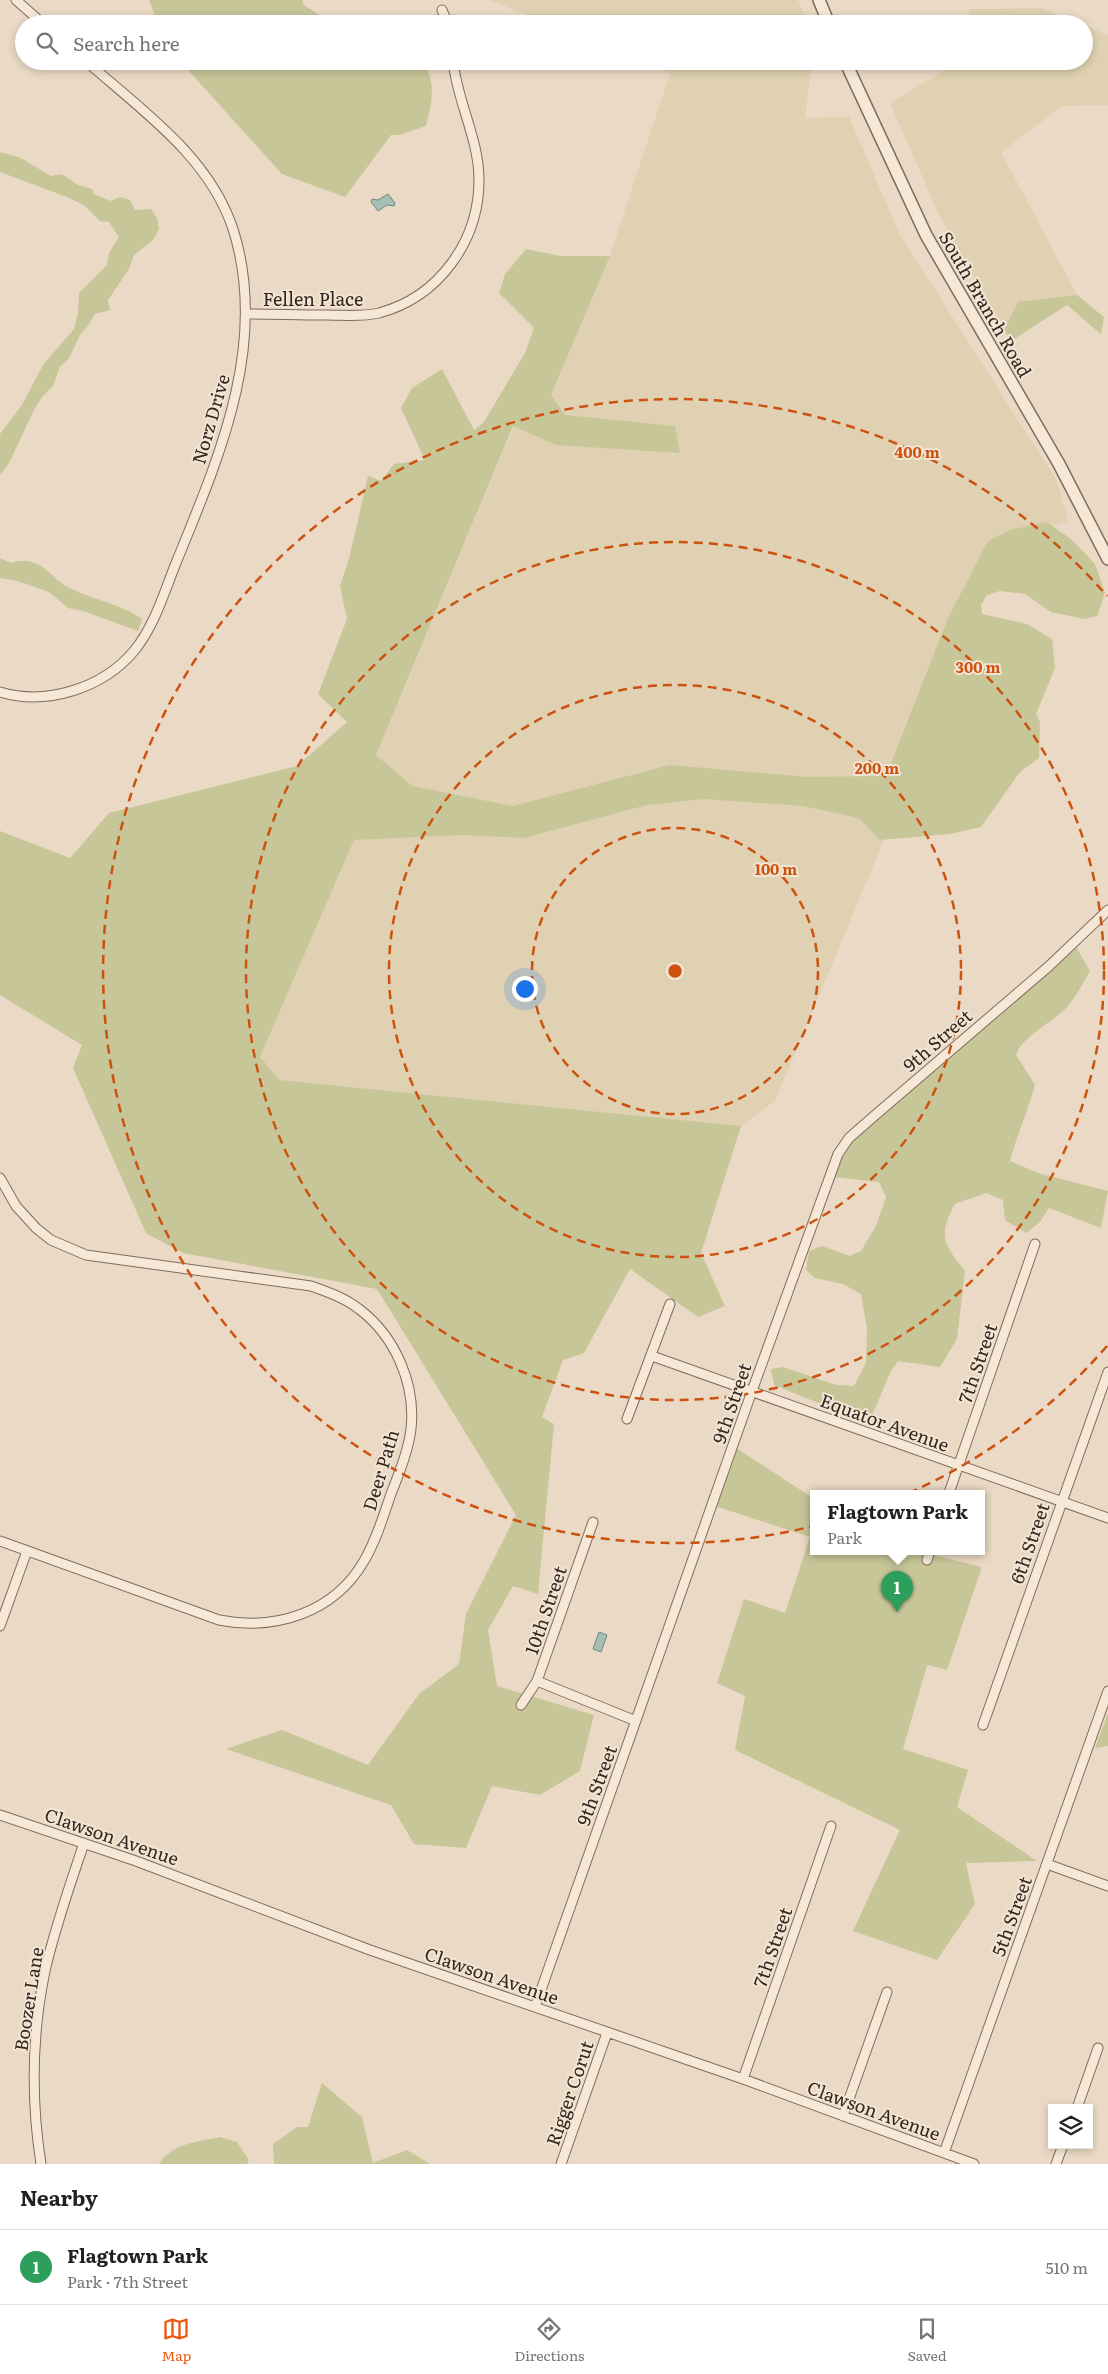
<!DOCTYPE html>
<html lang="en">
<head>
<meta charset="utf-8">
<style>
	body { margin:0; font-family:Literata,serif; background:#f2f2f2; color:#202124 }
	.controls { position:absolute; right:15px; bottom:15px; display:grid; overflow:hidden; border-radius:0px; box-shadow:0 2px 8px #0003 }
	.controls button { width:45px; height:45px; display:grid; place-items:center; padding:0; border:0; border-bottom:1px solid #e0e0e0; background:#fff; color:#202124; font:25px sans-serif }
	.you { position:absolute; left:524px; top:988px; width:18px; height:18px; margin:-12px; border:4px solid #fff; border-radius:50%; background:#1a73e8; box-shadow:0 0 0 8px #1a73e833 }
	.badge { display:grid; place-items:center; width:32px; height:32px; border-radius:50%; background:#ea580c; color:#fff; font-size:16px; font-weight:700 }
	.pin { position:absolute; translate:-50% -41px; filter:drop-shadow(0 1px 2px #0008) }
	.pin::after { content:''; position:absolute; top:26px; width:18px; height:15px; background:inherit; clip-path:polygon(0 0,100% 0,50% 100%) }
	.popup { position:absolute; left:810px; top:1490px; width:175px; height:65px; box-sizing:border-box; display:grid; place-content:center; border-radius:0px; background:#fff; filter:drop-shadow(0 1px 4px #0005); font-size:16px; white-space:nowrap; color:#757577 }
	.popup b { font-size:19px; color:#202124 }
	.popup::after { content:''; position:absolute; left:50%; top:100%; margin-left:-10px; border:10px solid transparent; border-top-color:#fff }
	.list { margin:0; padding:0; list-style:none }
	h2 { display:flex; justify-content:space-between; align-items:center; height:65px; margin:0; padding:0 20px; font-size:21px }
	h2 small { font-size:16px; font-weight:400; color:#757577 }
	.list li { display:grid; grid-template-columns:32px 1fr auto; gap:15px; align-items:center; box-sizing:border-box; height:75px; padding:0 20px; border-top:1px solid #e0e0e0 }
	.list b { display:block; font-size:19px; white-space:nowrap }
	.list p { margin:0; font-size:16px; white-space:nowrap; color:#757577 }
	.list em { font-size:16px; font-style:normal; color:#757577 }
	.icon { flex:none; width:28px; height:28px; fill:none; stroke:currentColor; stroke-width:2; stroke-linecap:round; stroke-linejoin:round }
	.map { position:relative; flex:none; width:1108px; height:2164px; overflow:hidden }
	.search { position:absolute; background:#fff; box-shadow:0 2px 8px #0003; left:15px; right:15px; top:15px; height:55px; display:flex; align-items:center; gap:12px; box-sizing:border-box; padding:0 18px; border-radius:28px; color:#757577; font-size:19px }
	.sheet { height:140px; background:#fff }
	nav { display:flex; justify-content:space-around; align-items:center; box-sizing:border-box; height:70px; border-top:1px solid #e0e0e0; background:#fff; font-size:14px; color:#757577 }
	nav a { display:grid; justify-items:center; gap:2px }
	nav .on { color:#ea580c }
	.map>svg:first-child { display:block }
</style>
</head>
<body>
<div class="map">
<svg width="1108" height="2164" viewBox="0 0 1108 2164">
	<rect width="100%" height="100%" fill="#ead9c4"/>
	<path fill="#dfd1b2" d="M490,0H798L809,24H549Z
		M1042,8L1081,24H965L971,9Z
		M1084,25L1108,35V105L1062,106L1001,152L1077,295L1018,302L1004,330L939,215L890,103L946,69L949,61H1084Z
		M642,61H812L805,118L849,117L900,235L1057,481L1068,521L993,543L964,585L897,790L886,835L775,1101L741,1126L280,1080L260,1057L354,840L376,755L514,426L556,445L675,426L565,416L551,395L610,256L670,73Z"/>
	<path fill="#c7c699" d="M149,0H302L304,5L333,24H158Z
		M180,61H419C439,76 431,106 426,126L399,135H391L345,197L282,174Z
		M0,152L21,158L51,176L62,174L78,185L92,189L94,194L111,201L119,197L130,200L135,210L151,209L157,218L159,229L154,239L134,255L129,269L108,300L110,310L95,314L88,326L81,333L69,358L60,367L53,386L42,397L34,410L9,463L0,475V434L22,405L43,365L74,329L78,312L79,293L107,265L109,253L119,237L109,222L100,221L85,206L67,197L0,172Z
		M526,249L560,256H610L551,395L565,415L675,426L680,453L556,445L513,426L376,755L412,786L513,806L670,765L808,777L886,776L948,618L988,541L1010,530L1046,522L1071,539L1095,564L1105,593L1097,616L1085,619L1051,612L1025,594L1000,591L987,595L981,605L982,614L1027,624L1052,639L1055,668L1036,714L1040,722L1039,758L1020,772L981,827L950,834L880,840L859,818L803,806L704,799L647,805L524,838L462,835L354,840L260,1057L280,1080L741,1126L701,1253L725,1306L698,1317L630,1269L584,1353L563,1360L542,1417L554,1424L538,1594L513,1586L488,1630L497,1686L594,1715L580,1771L540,1795L492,1786L466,1848L414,1844L391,1805L226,1749L282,1730L368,1765L419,1694L459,1664L466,1614L516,1515L377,1289L183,1253L146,1233L73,1068L82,1045L0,995V831L70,858L109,813L297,766L347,722L318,694L347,619L340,586L349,559L368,476L381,481L394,464L425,460L401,408L412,388L442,369L474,430L484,422L525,353L534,328L499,293L505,274Z
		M1077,295L1104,317L1101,334L1067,305L1011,341L1004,330L1018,302Z
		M0,558L11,563C20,560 28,560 37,564C48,569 55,579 64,585C88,599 120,603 142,619L138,631L83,611L68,608L49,592L14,580L0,578Z
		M1076,947L1090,971C1083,983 1076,997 1067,1007C1051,1024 1024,1034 1016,1055L1035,1085C1028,1111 1017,1134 1010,1161L1038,1173L1108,1191L1101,1228L1049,1208L1040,1222L1026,1233L1005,1220L1003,1200L986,1193L955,1204C937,1236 944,1245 965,1271L957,1339L940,1367L898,1361L891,1371L870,1420L848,1415L774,1385L771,1369L783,1367L836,1385L854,1386L866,1363L867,1328L861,1294L843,1284L815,1278L806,1270L809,1251L822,1246L850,1256L861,1251L876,1226L886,1197L879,1182L834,1177L841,1155L854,1138Z
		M733,1446L813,1498V1551H918L982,1567L947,1670L927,1665L903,1749L968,1770L957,1807L1037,1861L966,1863L975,1904L937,1960L853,1931L900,1830L735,1750L745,1696L717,1683L744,1599L785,1613L810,1537L715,1506Z
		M1108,1713V1746L1095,1748Z
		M322,2083L362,2117L373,2163L407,2150L430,2164H274L273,2144L297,2127H308Z
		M220,2137L237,2142L249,2160L247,2164H159C172,2143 198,2142 220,2137Z"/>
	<path fill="#a6beb3" stroke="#6d8b7f" d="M388,194L395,203L394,206L387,205L378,211L371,202L372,199L378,200Z
		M599,1632L607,1635L601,1652L593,1649Z"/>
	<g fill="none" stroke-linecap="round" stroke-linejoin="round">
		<g stroke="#836b5c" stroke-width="11">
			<path id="minor" d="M16,0L43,24
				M442,10L448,24
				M246,314C272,314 299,315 326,315C343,315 362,317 379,313C439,297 479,241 479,180C479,139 457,101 453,61
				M0,692C47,706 103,688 134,651C156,624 165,589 178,558C220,455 269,342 233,229C209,156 141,110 86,61
				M0,1178L16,1206L36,1228L51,1240L86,1255L311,1286C328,1292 345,1298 359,1309C395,1336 416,1384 411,1429C408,1452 399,1473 391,1494C383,1517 376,1541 364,1561C334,1613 275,1631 219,1620L0,1541
				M652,1356L1108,1518
				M627,1419L670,1304
				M949,1493L1035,1244
				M927,1560L930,1551
				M0,1626L27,1551
				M537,1681L636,1721
				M521,1705L537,1681L593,1522
				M983,1725L1108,1372
				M0,1815L136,1861L370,1950L743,2079L974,2164
				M1047,1864L1108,1886
				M535,2007L752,1391L838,1154L849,1138L873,1117L1048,967L1108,910
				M743,2079L831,1826
				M1077,2108L1098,2048
				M843,2116L887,1992
				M944,2153L1108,1691
				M41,2164C31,2100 32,2034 45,1971C55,1927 70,1885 84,1843
				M561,2164L607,2033
				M1056,2164L1063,2145"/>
		</g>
		<g stroke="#836b5c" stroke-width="14">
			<path id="tertiary" d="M819,0L829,24
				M845,61L926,235L1059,464L1108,559"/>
		</g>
		<use href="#minor" stroke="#f6e8d7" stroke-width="9"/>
		<use href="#tertiary" stroke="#f6e8d7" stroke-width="11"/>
	</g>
	<g fill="none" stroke="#cd510f" stroke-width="2.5" stroke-dasharray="9 6">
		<circle cx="675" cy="971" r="143"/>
		<circle cx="675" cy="971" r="286"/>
		<circle cx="675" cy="971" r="429"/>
		<path d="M1107 1346A572 572 0 1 1 1107 596"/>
	</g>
	<g text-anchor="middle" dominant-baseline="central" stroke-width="4" stroke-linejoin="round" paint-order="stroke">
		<g font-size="18" fill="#34261f" stroke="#f2e5d3">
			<text x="313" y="298">Fellen Place</text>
			<text transform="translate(986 304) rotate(60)">South Branch Road</text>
			<text transform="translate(210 419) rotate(-74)">Norz Drive</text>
			<text transform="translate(937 1040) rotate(-41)">9th Street</text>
			<text transform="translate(977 1363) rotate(-71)">7th Street</text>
			<text transform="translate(731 1403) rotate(-71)">9th Street</text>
			<text transform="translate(885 1422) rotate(20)">Equator Avenue</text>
			<text transform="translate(380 1470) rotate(-73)">Deer Path</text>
			<text transform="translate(1029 1543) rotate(-71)">6th Street</text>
			<text transform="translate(545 1610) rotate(-71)">10th Street</text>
			<text transform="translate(596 1785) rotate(-70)">9th Street</text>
			<text transform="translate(112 1836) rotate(19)">Clawson Avenue</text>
			<text transform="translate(1011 1916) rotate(-70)">5th Street</text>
			<text transform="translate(772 1947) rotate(-71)">7th Street</text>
			<text transform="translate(492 1975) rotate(19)">Clawson Avenue</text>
			<text transform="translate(28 1999) rotate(-81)">Boozer Lane</text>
			<text transform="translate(569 2093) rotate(-71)">Rigger Corut</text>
			<text transform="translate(874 2110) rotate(20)">Clawson Avenue</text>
		</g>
	</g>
	<circle cx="675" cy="971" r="8" fill="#cd510f" stroke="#f2e5d3" stroke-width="2.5"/>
	<g font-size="15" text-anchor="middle" font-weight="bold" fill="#cd510f" stroke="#f2e5d3" stroke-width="4" stroke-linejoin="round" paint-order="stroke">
		<text x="917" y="458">400 m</text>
		<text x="978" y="673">300 m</text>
		<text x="877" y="774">200 m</text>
		<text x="776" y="875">100 m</text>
	</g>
</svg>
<div class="controls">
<button><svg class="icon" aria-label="layers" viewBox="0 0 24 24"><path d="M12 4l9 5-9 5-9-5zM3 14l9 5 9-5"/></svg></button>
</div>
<div class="you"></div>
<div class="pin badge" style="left:897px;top:1612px;background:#2e9e5b">1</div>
<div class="popup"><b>Flagtown Park</b>Park</div>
<div class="search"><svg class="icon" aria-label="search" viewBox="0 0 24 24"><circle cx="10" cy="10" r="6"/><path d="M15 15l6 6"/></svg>Search here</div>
</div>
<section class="sheet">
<h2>Nearby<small></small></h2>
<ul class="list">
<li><span class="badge" style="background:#2e9e5b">1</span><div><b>Flagtown Park</b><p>Park · 7th Street</p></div><em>510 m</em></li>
</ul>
</section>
<nav>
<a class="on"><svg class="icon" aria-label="map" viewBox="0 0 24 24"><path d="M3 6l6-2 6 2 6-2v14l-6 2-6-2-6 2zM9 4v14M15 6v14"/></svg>Map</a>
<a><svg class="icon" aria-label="directions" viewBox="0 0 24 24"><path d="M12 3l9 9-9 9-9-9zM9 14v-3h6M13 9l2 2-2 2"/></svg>Directions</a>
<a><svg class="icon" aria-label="saved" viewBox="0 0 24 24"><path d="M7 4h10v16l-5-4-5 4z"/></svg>Saved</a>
</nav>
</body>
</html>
